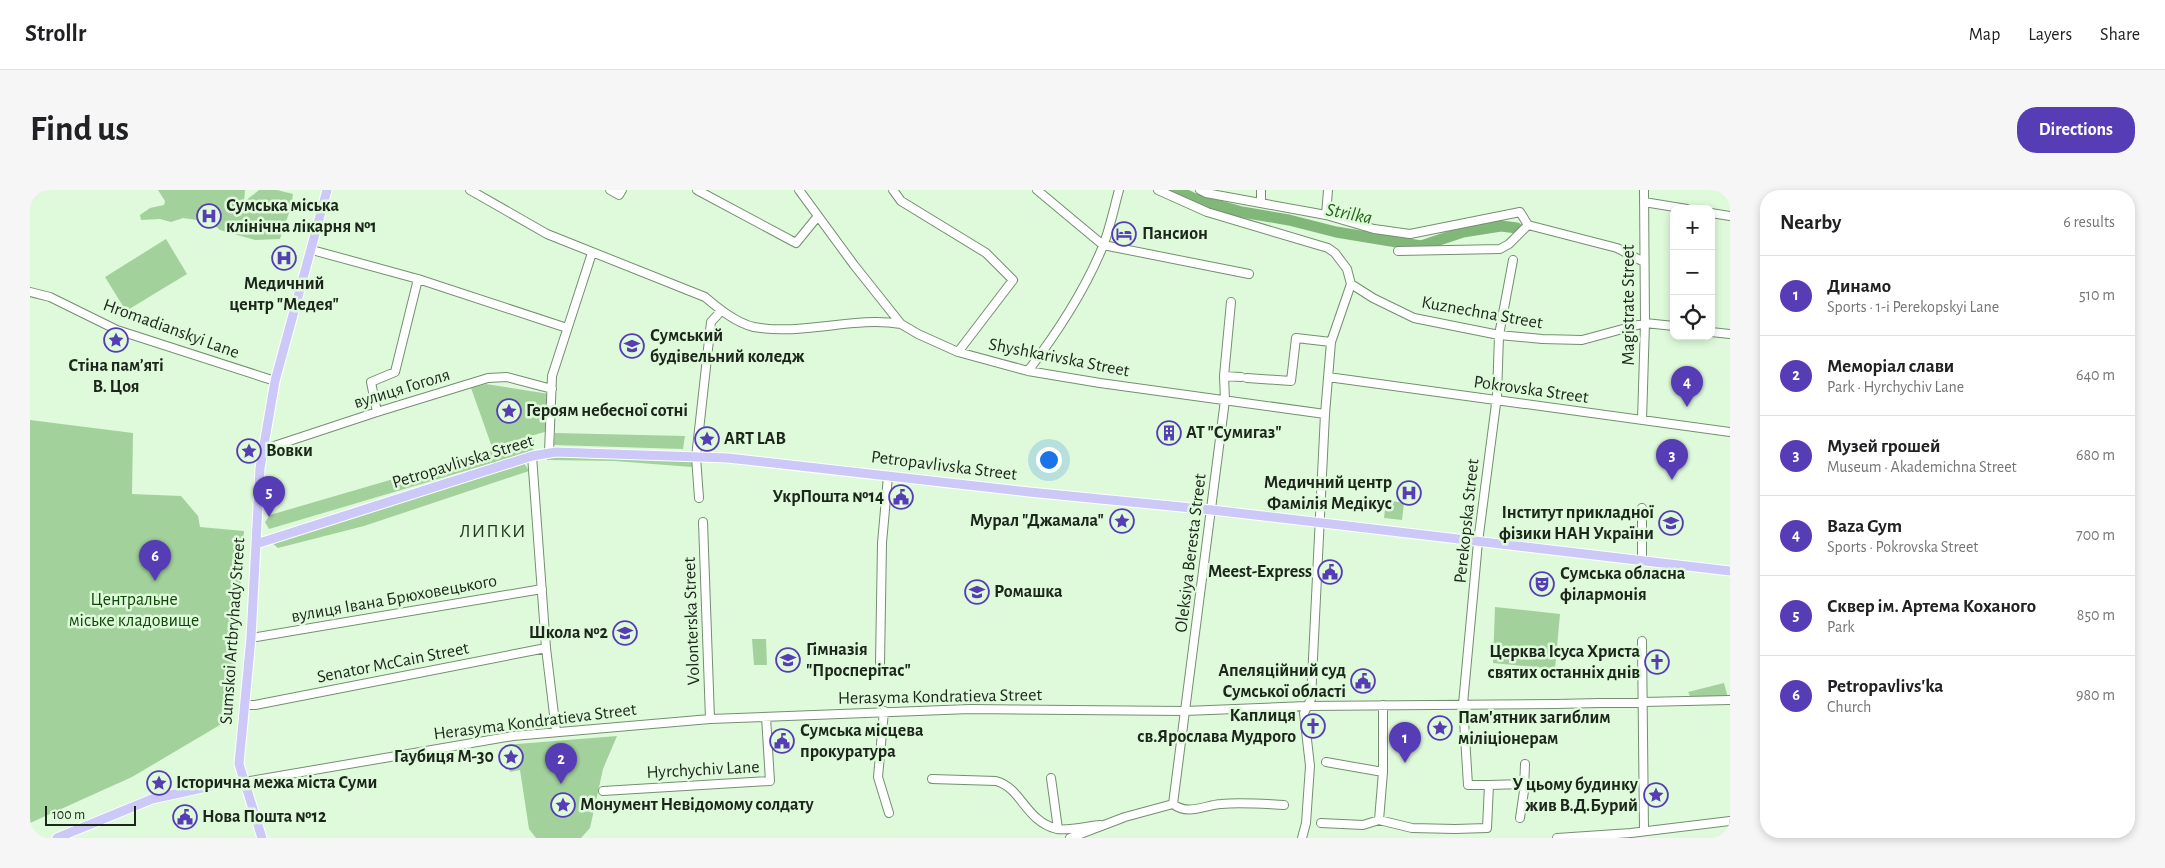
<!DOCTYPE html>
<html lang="en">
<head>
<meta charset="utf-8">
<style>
	body { margin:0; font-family:"Alegreya Sans",sans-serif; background:#f6f6f6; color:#202124 }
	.controls { position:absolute; right:15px; top:15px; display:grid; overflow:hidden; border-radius:10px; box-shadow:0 2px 8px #0003 }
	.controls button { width:45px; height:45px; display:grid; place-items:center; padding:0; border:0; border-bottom:1px solid #e0e0e0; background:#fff; color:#202124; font:25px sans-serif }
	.scale { position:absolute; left:15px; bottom:12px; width:91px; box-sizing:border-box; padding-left:5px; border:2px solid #1c261b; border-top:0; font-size:14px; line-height:18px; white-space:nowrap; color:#1c261b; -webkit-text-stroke:4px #dffadb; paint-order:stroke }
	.you { position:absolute; left:1018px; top:269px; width:18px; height:18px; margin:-12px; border:4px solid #fff; border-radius:50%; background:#1a73e8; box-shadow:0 0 0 8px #1a73e833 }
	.badge { display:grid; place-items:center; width:32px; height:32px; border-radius:50%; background:#563db5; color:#fff; font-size:16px; font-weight:700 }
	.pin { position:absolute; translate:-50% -41px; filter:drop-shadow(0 1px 2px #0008) }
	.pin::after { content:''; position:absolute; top:26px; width:18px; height:15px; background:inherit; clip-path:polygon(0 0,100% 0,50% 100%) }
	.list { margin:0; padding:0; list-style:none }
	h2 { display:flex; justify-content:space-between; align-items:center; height:65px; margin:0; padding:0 20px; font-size:21px }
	h2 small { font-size:16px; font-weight:400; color:#757577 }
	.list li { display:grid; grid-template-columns:32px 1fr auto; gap:15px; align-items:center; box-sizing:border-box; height:80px; padding:0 20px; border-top:1px solid #e0e0e0 }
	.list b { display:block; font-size:19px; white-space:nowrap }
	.list p { margin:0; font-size:16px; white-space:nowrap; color:#757577 }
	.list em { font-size:16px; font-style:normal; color:#757577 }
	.icon { flex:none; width:28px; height:28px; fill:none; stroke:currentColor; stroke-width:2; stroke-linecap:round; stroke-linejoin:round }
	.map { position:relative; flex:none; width:1700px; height:648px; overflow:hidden; border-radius:20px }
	header { display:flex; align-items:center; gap:30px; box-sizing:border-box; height:70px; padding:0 25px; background:#fff; border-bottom:1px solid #e0e0e0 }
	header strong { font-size:24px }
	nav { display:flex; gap:28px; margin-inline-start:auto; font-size:18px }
	.intro { display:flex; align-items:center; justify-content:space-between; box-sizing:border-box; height:120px; padding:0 30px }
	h1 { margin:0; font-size:35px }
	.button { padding:12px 22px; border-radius:20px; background:#563db5; color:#fff; font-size:18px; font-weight:700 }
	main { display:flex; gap:30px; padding:0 30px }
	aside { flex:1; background:#fff; border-radius:20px; box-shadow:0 2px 8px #0003 }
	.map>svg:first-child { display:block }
</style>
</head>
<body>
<header>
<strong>Strollr</strong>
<nav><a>Map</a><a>Layers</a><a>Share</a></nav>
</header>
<div class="intro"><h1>Find us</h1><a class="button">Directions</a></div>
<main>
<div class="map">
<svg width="1700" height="648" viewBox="0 0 1700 648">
	<rect width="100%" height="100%" fill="#dffadb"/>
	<path fill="#a2d19b" d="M128,0H215L214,12L229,0H247L263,4L261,17L250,49L225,50L190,40L181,32L153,28L141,32L130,29L111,30L110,25L120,18L134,15L135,11Z
		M136,49L157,84L96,121L75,87Z
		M456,194L519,204L518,241L462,257L441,198Z
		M0,230L103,243L102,304L151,306L168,326L170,337L214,341L207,451L200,529L102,587L0,633Z
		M525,243L655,246L653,259L524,255Z
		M504,248L503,261L239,339L235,332L240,325Z
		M517,265L662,270V277L584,271L517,270Z
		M494,273L499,281L334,336L248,358L242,353L244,350Z
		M1356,310L1374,313L1372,330L1354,328Z
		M1465,417L1530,424L1525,479L1463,473Z
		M722,449H736L737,475H724Z
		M1694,493L1698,508H1661L1658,502Z
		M587,546L573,579L560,638L551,648H506L499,639L490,580L480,582L476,555Z"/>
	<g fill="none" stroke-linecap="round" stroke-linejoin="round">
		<path stroke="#81b87a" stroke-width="11" d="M1146,0L1165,9L1212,22L1259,30L1306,42L1391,56L1433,42L1471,36L1487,38"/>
		<g stroke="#758e72" stroke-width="10">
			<path id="minor" d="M440,0L517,44L675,107C688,118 706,133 724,137C773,146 823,126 871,134
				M580,0L589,5L592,0
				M667,0L766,53L788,26
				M769,0L824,75L871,134L888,144L928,162L998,181L1070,193L1295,224
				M863,0L871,11L956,63L983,90L928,162
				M1007,0L1073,55L1219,84
				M1128,0L1177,22L1298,58L1305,63L1317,79L1321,94L1301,152L1295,224L1281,509L1274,523L1280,576L1276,633L1272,648
				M1170,0L1176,3L1296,25L1344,39L1380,44L1490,22L1498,35
				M1231,12V0
				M1614,12L1657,19
				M1681,23L1700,26
				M1296,25L1298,0
				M1498,35L1587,58L1614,72
				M282,60L388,89L537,138
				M1368,61L1470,59L1479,54L1498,35
				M1321,94L1343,108L1384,128L1469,145L1512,149L1552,150L1615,133L1644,136
				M0,102L20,107L87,140L245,191
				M1201,112L1194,186L1195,210L1143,614C1158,626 1175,615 1191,614C1212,612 1233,614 1254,615
				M1681,142L1700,144
				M998,181C1027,143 1055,100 1073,56C1080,38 1084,18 1089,0
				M1194,186L1211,187
				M1298,187L1700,242
				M1217,188L1261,191L1266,148L1301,152
				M347,222L341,192L365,182L388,89
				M1612,230L1615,133L1614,0
				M232,260L347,222L458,188L477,187L522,199
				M519,262L522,186L562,63
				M502,266L516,458L526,541
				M669,308L666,267L681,132L691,121
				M673,332L680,529
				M1612,371V318
				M221,448L512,399
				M1612,451L1614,641
				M850,474L852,353L858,286
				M216,515H225L516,458
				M854,521L848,587L859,623
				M1296,572L1353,582
				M1021,588L1028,639
				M902,589L966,591C992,598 995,631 1027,639C1037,641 1059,636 1070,635
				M214,592L483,546L680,529L940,519L1155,521L1276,516L1526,514L1700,510
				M1459,595L1494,594
				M573,601L740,591L736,527
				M1490,628L1494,601L1495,574
				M1349,630L1353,582V515
				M1291,633L1333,635L1349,630L1382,638L1425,639L1457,638L1459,595H1438L1433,514L1448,352L1467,206L1469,145L1483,70
				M1040,648L1095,627L1143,614
				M1527,648L1601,643L1700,631"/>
		</g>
		<g stroke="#fff" stroke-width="11">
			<path id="major" d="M226,354L502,266L526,262L698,268L999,302L1182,320L1700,381
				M27,648L122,609L186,595L214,592
				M232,648L209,574L221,448L230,278L245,191L297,0"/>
		</g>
		<use href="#minor" stroke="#fff" stroke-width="8"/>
		<use href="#major" stroke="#ccc9f8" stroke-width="9"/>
	</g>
	<defs>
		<g id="hospital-ring" transform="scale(1.25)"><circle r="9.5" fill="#dffadb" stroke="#563db5" stroke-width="1.5"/><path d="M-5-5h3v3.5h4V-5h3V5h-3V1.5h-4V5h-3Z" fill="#563db5"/></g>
		<g id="hotel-ring" transform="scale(1.25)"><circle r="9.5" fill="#dffadb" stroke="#563db5" stroke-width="1.5"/><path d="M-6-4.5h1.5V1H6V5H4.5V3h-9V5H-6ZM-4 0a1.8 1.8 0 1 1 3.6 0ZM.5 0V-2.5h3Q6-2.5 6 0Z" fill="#563db5"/></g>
		<g id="sight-ring" transform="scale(1.25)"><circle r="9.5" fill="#dffadb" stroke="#563db5" stroke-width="1.5"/><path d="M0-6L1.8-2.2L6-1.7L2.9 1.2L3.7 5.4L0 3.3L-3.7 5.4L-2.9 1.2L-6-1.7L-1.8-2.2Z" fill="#563db5"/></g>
		<g id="university-ring" transform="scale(1.25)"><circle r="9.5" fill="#dffadb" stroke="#563db5" stroke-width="1.5"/><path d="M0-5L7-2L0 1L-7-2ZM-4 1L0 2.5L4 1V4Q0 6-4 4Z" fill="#563db5"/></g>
		<g id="building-ring" transform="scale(1.25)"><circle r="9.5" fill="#dffadb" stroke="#563db5" stroke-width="1.5"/><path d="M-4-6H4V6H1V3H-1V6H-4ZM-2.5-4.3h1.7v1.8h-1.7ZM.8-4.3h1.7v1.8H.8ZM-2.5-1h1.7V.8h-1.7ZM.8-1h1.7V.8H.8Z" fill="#563db5"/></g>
		<g id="civic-ring" transform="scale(1.25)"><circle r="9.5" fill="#dffadb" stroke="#563db5" stroke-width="1.5"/><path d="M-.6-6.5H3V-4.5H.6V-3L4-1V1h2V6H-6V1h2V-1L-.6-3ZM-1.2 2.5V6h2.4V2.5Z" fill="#563db5"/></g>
		<g id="theatre-ring" transform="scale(1.25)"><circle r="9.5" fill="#dffadb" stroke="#563db5" stroke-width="1.5"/><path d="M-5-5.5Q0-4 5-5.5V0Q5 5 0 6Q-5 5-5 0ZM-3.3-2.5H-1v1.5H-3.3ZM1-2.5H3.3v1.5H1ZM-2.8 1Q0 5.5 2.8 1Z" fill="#563db5"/></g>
		<g id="school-ring" transform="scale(1.25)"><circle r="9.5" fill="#dffadb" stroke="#563db5" stroke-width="1.5"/><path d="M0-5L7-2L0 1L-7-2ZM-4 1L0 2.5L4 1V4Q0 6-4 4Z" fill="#563db5"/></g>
		<g id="church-ring" transform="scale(1.25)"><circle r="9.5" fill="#dffadb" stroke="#563db5" stroke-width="1.5"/><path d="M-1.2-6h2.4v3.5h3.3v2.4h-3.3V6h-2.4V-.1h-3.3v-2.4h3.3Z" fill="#563db5"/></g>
	</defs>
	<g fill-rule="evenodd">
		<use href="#hospital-ring" x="179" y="26"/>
		<use href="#hotel-ring" x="1094" y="44"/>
		<use href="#hospital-ring" x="254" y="68"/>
		<use href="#sight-ring" x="86" y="150"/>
		<use href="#university-ring" x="602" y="156"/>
		<use href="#sight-ring" x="479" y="221"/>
		<use href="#building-ring" x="1139" y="243"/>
		<use href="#sight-ring" x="677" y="249"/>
		<use href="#sight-ring" x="219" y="261"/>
		<use href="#hospital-ring" x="1379" y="303"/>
		<use href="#civic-ring" x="871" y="307"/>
		<use href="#sight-ring" x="1092" y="331"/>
		<use href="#university-ring" x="1641" y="333"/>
		<use href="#civic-ring" x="1300" y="382"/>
		<use href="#theatre-ring" x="1512" y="394"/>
		<use href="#school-ring" x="947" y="402"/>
		<use href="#school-ring" x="595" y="443"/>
		<use href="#school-ring" x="758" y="470"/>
		<use href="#church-ring" x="1627" y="472"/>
		<use href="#civic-ring" x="1333" y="491"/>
		<use href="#church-ring" x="1283" y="536"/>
		<use href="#sight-ring" x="1410" y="538"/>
		<use href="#civic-ring" x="752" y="551"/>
		<use href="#sight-ring" x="481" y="567"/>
		<use href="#sight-ring" x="129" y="593"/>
		<use href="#sight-ring" x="1626" y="605"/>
		<use href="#sight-ring" x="533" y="615"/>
		<use href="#civic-ring" x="155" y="627"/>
	</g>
	<g text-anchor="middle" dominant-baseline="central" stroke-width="5" stroke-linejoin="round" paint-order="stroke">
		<g font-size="18" font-weight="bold" fill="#1c261b" stroke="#dffadb" text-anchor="start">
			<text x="196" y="16">Сумська міська<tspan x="196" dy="21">клінічна лікарня №1</tspan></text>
			<text x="1112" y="44">Пансион</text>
			<text x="254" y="94" text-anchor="middle">Медичний<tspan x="254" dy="21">центр "Медея"</tspan></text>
			<text x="620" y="146">Сумський<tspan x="620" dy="21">будівельний коледж</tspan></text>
			<text x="86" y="176" text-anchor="middle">Стіна пам’яті<tspan x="86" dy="21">В. Цоя</tspan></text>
			<text x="496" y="221">Героям небесної сотні</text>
			<text x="1156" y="243">АТ "Сумигаз"</text>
			<text x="694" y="249">ART LAB</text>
			<text x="236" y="261">Вовки</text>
			<text x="1362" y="293" text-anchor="end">Медичний центр<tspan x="1362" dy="21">Фамілія Медікус</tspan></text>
			<text x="854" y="307" text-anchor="end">УкрПошта №14</text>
			<text x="1624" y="323" text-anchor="end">Інститут прикладної<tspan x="1624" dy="21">фізики НАН України</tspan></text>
			<text x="1074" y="331" text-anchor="end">Мурал "Джамала"</text>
			<text x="1282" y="382" text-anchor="end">Meest-Express</text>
			<text x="1530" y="384">Сумська обласна<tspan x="1530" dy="21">філармонія</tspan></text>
			<text x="964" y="402">Ромашка</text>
			<text x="578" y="443" text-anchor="end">Школа №2</text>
			<text x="776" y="460">Гімназія<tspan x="776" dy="21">"Просперітас"</tspan></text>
			<text x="1610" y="462" text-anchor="end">Церква Ісуса Христа<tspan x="1610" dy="21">святих останніх днів</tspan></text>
			<text x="1316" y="481" text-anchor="end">Апеляційний суд<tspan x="1316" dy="21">Сумської області</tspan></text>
			<text x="1266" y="526" text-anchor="end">Каплиця<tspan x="1266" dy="21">св.Ярослава Мудрого</tspan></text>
			<text x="1428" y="528">Пам'ятник загиблим<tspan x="1428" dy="21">міліціонерам</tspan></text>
			<text x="770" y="541">Сумська місцева<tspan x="770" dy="21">прокуратура</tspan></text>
			<text x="464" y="567" text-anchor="end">Гаубиця М-30</text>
			<text x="146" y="593">Історична межа міста Суми</text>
			<text x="1608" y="595" text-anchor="end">У цьому будинку<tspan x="1608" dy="21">жив В.Д.Бурий</tspan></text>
			<text x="550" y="615">Монумент Невідомому солдату</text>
			<text x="172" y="627">Нова Пошта №12</text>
		</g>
		<g font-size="18" fill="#1c261b" stroke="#dffadb">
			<text transform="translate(1599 115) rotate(-90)">Magistrate Street</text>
			<text transform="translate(1452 123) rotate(10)">Kuznechna Street</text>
			<text transform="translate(141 139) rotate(20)">Hromadianskyi Lane</text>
			<text transform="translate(1029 168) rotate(11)">Shyshkarivska Street</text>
			<text transform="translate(372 199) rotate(-17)">вулиця Гоголя</text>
			<text transform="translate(1501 200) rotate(8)">Pokrovska Street</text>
			<text transform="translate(433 272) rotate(-17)">Petropavlivska Street</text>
			<text transform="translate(914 276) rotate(7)">Petropavlivska Street</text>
			<text transform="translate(1437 331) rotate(-84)">Perekopska Street</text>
			<text transform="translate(1161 363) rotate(-83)">Oleksiya Beresta Street</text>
			<text transform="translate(364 409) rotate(-10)">вулиця Івана Брюховецького</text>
			<text transform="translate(662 431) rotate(-92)">Volonterska Street</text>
			<text transform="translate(203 441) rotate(-86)">Sumskoi Artbryhady Street</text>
			<text transform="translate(363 473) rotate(-11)">Senator McCain Street</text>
			<text transform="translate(910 507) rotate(-1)">Herasyma Kondratieva Street</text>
			<text transform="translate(505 532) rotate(-7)">Herasyma Kondratieva Street</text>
			<text transform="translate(673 580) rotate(-3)">Hyrchychiv Lane</text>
		</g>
		<g font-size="18" fill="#0f4708" stroke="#dffadb">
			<text x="104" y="410">Центральне<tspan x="104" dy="21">міське кладовище</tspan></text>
		</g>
		<g font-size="19" font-style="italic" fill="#1e6614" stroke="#dffadb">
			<text transform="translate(1319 24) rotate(11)">Strilka</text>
		</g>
		<g font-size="19" letter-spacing="1" fill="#243921" stroke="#dffadb">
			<text x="463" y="341">ЛИПКИ</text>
		</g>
	</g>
</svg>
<div class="controls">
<button>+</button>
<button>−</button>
<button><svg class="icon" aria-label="locate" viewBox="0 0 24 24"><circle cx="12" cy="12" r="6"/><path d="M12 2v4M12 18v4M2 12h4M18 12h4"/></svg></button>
</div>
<div class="scale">100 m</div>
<div class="you"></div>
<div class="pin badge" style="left:1375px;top:573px">1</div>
<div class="pin badge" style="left:531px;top:594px">2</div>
<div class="pin badge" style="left:1642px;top:290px">3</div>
<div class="pin badge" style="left:1657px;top:217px">4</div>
<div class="pin badge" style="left:239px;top:327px">5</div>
<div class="pin badge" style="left:125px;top:391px">6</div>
</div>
<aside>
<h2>Nearby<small>6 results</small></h2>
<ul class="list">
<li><span class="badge">1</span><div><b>Динамо</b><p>Sports · 1-i Perekopskyi Lane</p></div><em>510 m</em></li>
<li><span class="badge">2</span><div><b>Меморіал слави</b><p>Park · Hyrchychiv Lane</p></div><em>640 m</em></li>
<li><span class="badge">3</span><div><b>Музей грошей</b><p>Museum · Akademichna Street</p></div><em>680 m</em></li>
<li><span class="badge">4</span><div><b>Baza Gym</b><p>Sports · Pokrovska Street</p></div><em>700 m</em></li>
<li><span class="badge">5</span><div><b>Сквер ім. Артема Коханого</b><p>Park</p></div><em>850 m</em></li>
<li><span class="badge">6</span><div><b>Petropavlivs'ka</b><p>Church</p></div><em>980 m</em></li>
</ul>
</aside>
</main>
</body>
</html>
